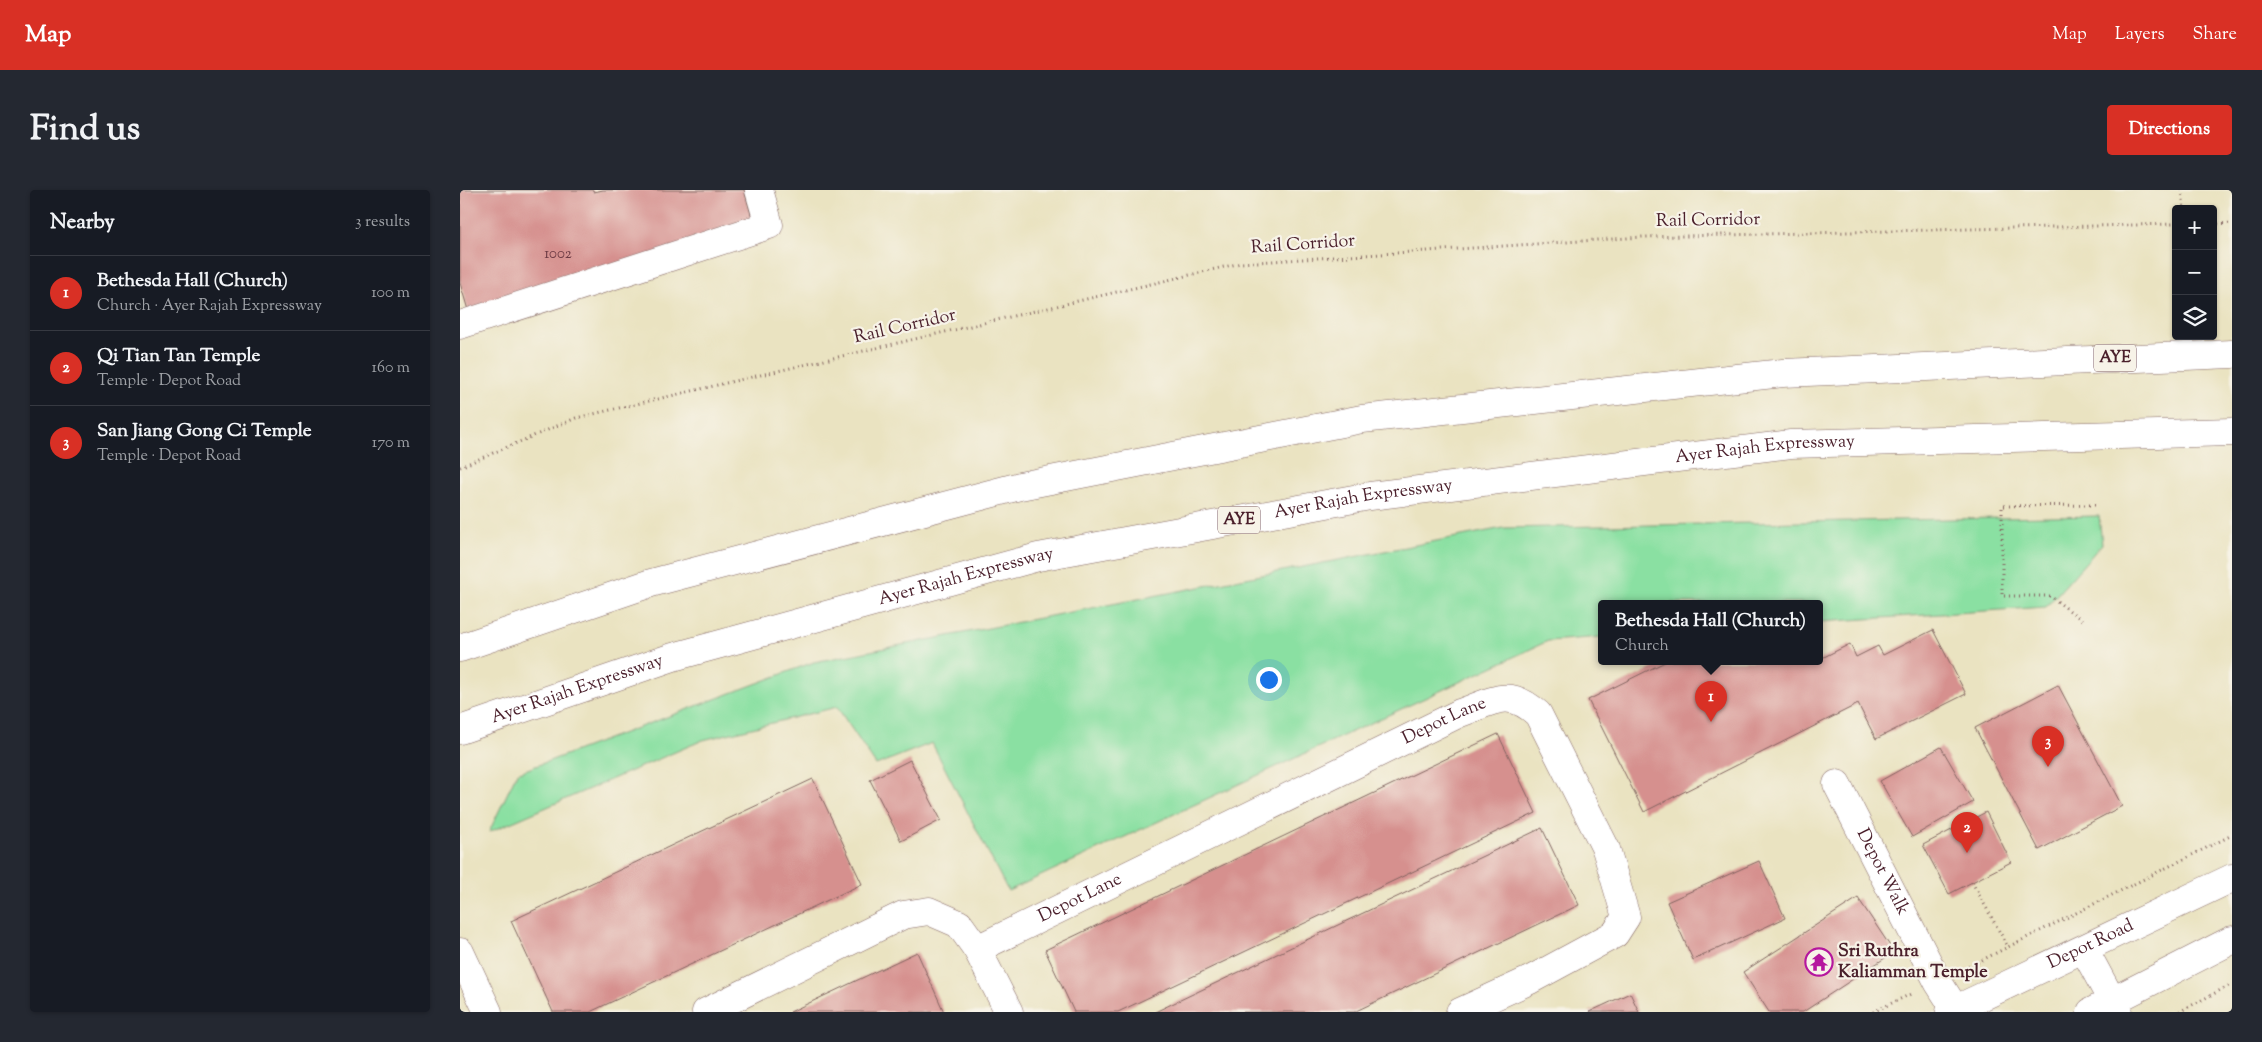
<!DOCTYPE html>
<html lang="en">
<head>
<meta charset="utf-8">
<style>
	body { margin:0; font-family:"Sorts Mill Goudy",serif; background:#242831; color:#f1f3f6 }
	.controls { position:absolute; right:15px; top:15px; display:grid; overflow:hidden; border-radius:5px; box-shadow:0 1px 4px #0004 }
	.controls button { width:45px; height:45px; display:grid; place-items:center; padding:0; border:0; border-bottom:1px solid #363941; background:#171b24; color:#f1f3f6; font:25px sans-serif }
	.you { position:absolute; left:808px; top:489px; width:18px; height:18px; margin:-12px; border:4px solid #fff; border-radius:50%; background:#1a73e8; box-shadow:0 0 0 8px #1a73e833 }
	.badge { display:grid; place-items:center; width:32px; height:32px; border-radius:50%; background:#d93025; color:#fff; font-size:16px; font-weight:700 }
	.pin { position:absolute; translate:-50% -41px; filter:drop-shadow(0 1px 2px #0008) }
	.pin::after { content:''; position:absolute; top:26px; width:18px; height:15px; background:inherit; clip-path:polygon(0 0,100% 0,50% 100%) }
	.popup { position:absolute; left:1138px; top:410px; width:225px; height:65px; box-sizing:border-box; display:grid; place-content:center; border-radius:5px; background:#171b24; filter:drop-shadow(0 1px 4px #0005); font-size:16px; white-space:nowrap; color:#9ea1a6 }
	.popup b { font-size:19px; color:#f1f3f6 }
	.popup::after { content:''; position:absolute; left:50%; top:100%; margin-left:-10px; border:10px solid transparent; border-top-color:#171b24 }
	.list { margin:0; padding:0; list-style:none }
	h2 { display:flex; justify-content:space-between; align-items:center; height:65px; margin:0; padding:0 20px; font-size:21px }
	h2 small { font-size:16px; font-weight:400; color:#9ea1a6 }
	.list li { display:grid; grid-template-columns:32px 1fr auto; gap:15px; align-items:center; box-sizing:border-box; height:75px; padding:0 20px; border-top:1px solid #363941 }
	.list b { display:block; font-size:19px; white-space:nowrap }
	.list p { margin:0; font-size:16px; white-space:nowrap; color:#9ea1a6 }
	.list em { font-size:16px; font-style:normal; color:#9ea1a6 }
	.icon { flex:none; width:28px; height:28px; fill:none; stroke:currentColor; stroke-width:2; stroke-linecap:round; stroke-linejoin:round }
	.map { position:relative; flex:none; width:1772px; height:822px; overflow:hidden; border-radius:5px }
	header { display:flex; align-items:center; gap:30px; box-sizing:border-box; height:70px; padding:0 25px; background:#d93025; color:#fff }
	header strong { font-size:24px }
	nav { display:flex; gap:28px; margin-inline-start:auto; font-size:18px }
	.intro { display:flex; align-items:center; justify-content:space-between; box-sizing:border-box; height:120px; padding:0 30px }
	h1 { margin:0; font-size:35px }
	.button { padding:12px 22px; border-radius:5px; background:#d93025; color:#fff; font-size:18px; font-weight:700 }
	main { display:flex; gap:30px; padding:0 30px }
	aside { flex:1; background:#171b24; border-radius:5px; box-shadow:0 1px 4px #0004 }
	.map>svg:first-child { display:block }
</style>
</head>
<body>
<header>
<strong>Map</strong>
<nav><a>Map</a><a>Layers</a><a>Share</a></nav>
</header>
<div class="intro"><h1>Find us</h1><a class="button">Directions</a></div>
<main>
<aside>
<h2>Nearby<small>3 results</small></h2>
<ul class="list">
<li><span class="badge">1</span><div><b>Bethesda Hall (Church)</b><p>Church · Ayer Rajah Expressway</p></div><em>100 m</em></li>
<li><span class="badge">2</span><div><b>Qi Tian Tan Temple</b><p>Temple · Depot Road</p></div><em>160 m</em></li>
<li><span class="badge">3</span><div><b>San Jiang Gong Ci Temple</b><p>Temple · Depot Road</p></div><em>170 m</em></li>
</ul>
</aside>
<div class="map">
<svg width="1772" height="822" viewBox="0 0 1772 822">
	<rect width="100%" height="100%" fill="#f7f3e8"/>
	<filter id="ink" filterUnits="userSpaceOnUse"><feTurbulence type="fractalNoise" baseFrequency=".02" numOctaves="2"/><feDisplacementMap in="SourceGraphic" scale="10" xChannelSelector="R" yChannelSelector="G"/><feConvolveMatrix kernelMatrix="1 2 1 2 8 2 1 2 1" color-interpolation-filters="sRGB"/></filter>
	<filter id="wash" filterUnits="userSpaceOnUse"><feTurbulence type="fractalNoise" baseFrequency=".0096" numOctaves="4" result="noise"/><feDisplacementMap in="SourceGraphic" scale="20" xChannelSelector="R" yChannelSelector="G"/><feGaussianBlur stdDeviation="1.12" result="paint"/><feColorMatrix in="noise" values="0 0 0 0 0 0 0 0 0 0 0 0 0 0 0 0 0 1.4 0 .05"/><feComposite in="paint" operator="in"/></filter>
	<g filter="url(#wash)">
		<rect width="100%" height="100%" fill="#eae3c1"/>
		<path fill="#8ae0a2" stroke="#6a8066" d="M1639,326L1642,354L1586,417L1360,432V413H1142V447L1088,451L548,701L472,553L416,575L377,517L243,550L29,642L57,583L354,472L1043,338Z"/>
		<g id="blocks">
			<path fill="#d6908e" d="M0,0H133L134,2L143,0H284L294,35L8,120L0,93Z
				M1473,440L1506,504L1416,549L1398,514L1184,622L1128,510L1207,471H1360V469L1390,454L1396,467L1418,456L1423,465Z
				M1598,495L1662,616L1579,660L1515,538Z
				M1038,544L1076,623L658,822H614L585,760Z
				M1481,557L1513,612L1452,647L1420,591Z
				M450,570L481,630L441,651L410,590Z
				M353,589L402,694L130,822H93L51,731Z
				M1526,622L1551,672L1489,704L1463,655Z
				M1082,638L1119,715L894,822H695Z
				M1299,671L1325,728L1233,770L1207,712Z
				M1398,708L1434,762L1343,822H1309L1283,782Z
				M457,762L484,822H330Z
				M1170,803L1179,822H1129Z"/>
		</g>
	</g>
	<g filter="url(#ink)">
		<use href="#blocks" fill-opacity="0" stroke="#826460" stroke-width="1"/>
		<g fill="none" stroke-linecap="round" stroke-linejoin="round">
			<g stroke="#826460" stroke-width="29">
				<g id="minor">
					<path d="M0,135L309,35L299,0"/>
					<path id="s1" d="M1377,594L1478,792L1497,822"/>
					<path id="s2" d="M517,759L1000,523C1034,511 1048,497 1078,524L1146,659L1166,727L1155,744L1070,790L1000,822"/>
					<path d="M1624,759L1658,822"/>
					<path d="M0,762L28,822"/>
					<path d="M246,822L443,725L469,721L499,734L517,759L549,822"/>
					<path id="s3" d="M1490,822L1772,688"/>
					<path d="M1631,822L1772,750"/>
				</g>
			</g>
			<g stroke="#826460" stroke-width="29">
				<g id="highway">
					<path d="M0,458L191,393L560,296L902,229L1323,183L1772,164"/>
					<path id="s4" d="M0,540L213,467L578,367L910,306L1331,254L1772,242"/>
				</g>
			</g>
			<path stroke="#826460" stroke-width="3" stroke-dasharray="1 4" stroke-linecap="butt" d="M1722,0L1724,19
				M1753,34L1772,33
				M0,277L116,228L781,73L1183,47L1716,34
				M1622,430L1590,406H1542V316L1635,315
				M1512,692L1548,757
				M1504,779L1772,645
				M1413,822L1453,803
				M1719,822L1772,794"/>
			<use href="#minor" stroke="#fff" stroke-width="28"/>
			<use href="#highway" stroke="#fff" stroke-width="28"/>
		</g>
	</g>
	<defs>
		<g id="temple-ring" transform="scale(1.4375)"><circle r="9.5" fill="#f7f3e8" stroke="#b5179e" stroke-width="1.5"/><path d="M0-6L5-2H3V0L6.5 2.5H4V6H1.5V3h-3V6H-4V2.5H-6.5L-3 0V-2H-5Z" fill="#b5179e"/></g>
	</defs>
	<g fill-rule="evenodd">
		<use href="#temple-ring" x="1359" y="772"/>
	</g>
	<g text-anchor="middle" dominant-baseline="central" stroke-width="4.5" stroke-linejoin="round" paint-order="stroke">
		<g font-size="15" fill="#6d3b44">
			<text x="98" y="64">1002</text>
		</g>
		<g fill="#f7f3e8" stroke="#7e5f64" stroke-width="1">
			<rect x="1634" y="154.5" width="42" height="27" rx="4"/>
			<rect x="758" y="316.5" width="42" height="27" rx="4"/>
		</g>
		<g font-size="16" font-weight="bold" fill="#4a1f2b">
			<text x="1655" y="168">AYE</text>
			<text x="779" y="330">AYE</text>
		</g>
		<g font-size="18" fill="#4a1f2b" stroke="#f7f3e8">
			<text transform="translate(1248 31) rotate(-1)">Rail Corridor</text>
			<text transform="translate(843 55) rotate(-4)">Rail Corridor</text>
			<text transform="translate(445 137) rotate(-13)">Rail Corridor</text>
			<text stroke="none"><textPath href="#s4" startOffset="1339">Ayer Rajah Expressway</textPath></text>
			<text stroke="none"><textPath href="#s4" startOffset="934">Ayer Rajah Expressway</textPath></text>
			<text stroke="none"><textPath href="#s4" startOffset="529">Ayer Rajah Expressway</textPath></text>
			<text stroke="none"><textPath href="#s4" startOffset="124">Ayer Rajah Expressway</textPath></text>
			<text stroke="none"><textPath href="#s2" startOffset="520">Depot Lane</textPath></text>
			<text stroke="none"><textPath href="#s1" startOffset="99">Depot Walk</textPath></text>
			<text stroke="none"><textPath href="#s2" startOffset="115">Depot Lane</textPath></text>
			<text stroke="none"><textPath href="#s3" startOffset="156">Depot Road</textPath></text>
		</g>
		<g font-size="18" font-weight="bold" fill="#4a1f2b" stroke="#f7f3e8" text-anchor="start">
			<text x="1378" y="762">Sri Ruthra<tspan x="1378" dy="21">Kaliamman Temple</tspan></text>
		</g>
	</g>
</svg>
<div class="controls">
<button>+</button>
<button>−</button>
<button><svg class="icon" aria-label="layers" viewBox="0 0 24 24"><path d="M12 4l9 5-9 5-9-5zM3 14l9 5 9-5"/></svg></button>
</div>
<div class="you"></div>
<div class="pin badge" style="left:1251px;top:532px">1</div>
<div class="popup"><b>Bethesda Hall (Church)</b>Church</div>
<div class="pin badge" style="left:1507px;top:663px">2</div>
<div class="pin badge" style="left:1588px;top:577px">3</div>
</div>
</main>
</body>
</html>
